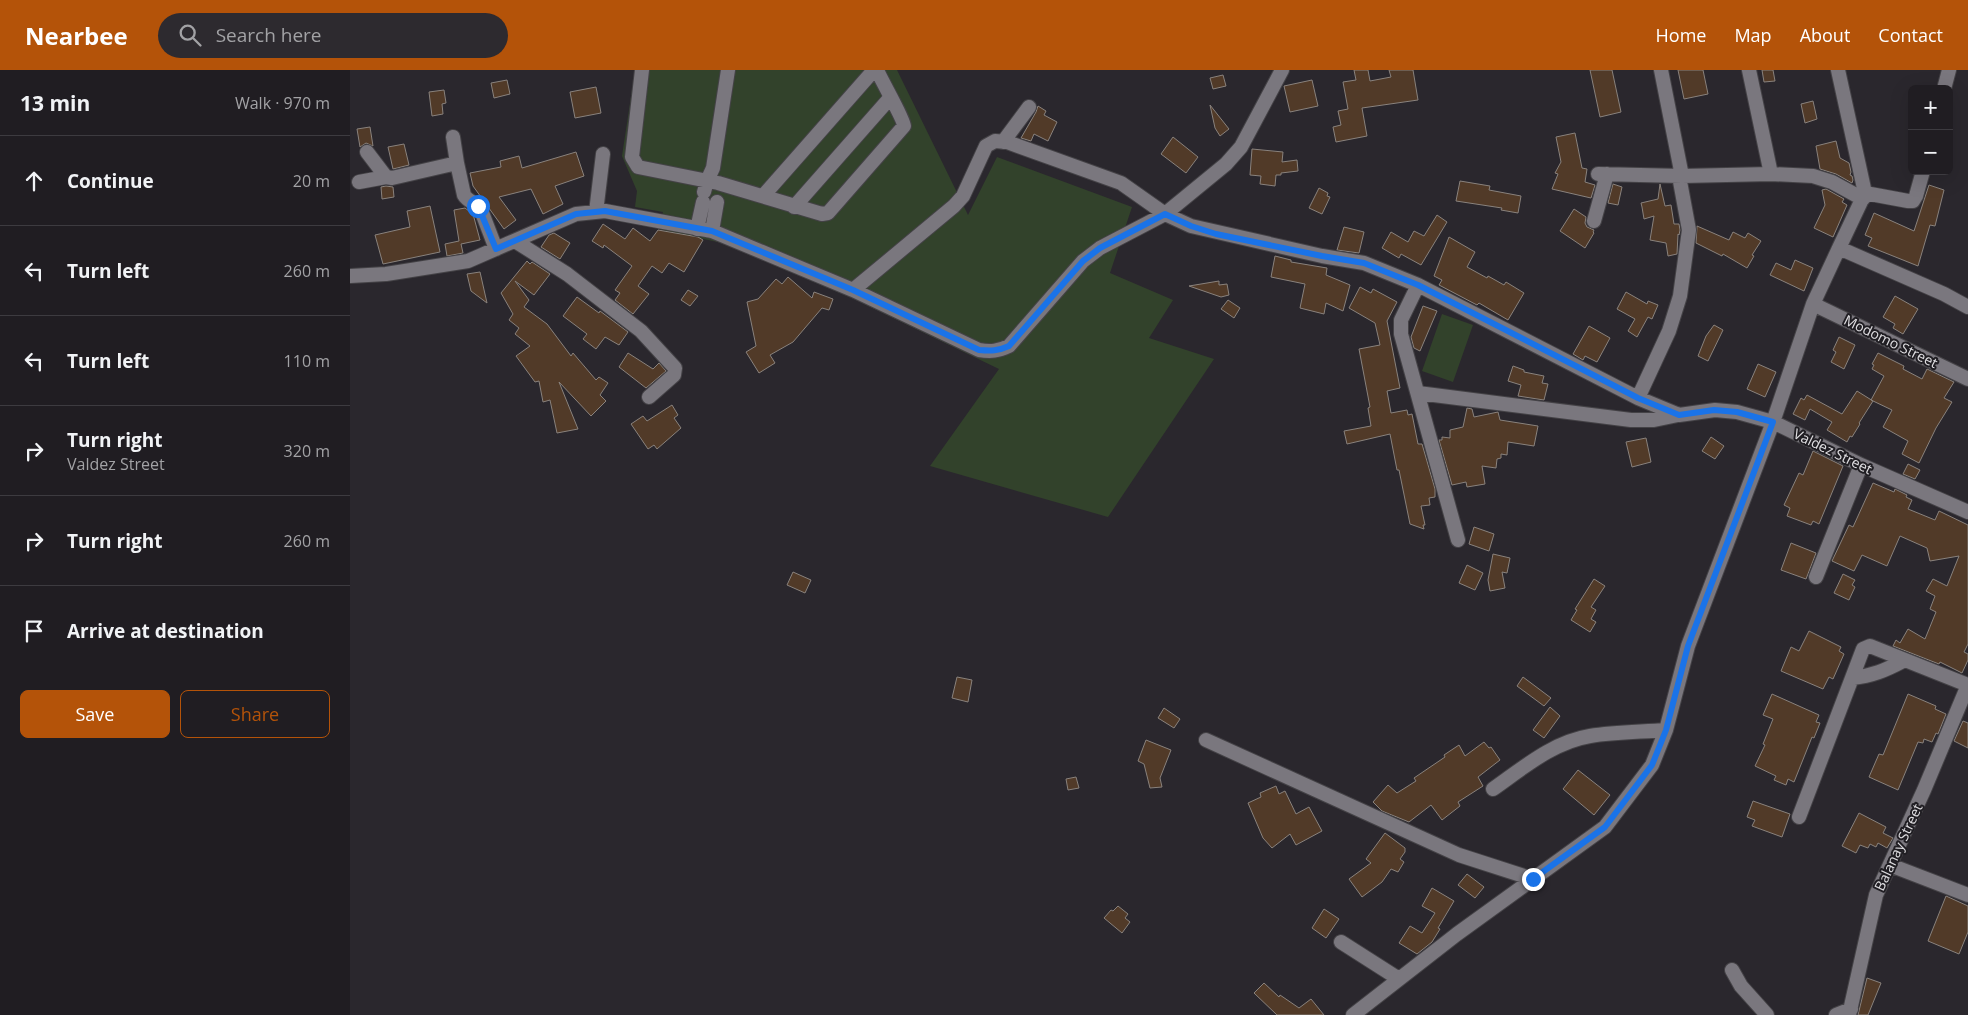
<!DOCTYPE html>
<html lang="en">
<head>
<meta charset="utf-8">
<style>
	body { margin:0; font-family:"Open Sans",sans-serif; background:#2d2a2f; color:#f1f3f6 }
	.controls { position:absolute; right:15px; top:15px; display:grid; overflow:hidden; border-radius:8px; box-shadow:0 5px 20px #0002 }
	.controls button { width:45px; height:45px; display:grid; place-items:center; padding:0; border:0; border-bottom:1px solid #3d3b40; background:#201d22; color:#f1f3f6; font:25px sans-serif }
	.stop { position:absolute; width:15px; height:15px; margin:-11px; border:4px solid #1a73e8; border-radius:50%; background:#fff }
	.stop.end { background:#1a73e8; border-color:#fff; box-shadow:0 1px 5px #0008 }
	.list { margin:0; padding:0; list-style:none }
	h2 { display:flex; justify-content:space-between; align-items:center; height:65px; margin:0; padding:0 20px; font-size:21px }
	h2 small { font-size:16px; font-weight:400; color:#a2a2a5 }
	.list li { display:grid; grid-template-columns:32px 1fr auto; gap:15px; align-items:center; box-sizing:border-box; height:90px; padding:0 20px; border-top:1px solid #3d3b40 }
	.list b { display:block; font-size:19px; white-space:nowrap }
	.list p { margin:0; font-size:16px; white-space:nowrap; color:#a2a2a5 }
	.list em { font-size:16px; font-style:normal; color:#a2a2a5 }
	.actions { display:flex; gap:10px; padding:15px 20px }
	.actions a { flex:1; padding:11px 0; border:1px solid #b45309; border-radius:8px; text-align:center; font-size:18px; color:#b45309 }
	.actions .main { background:#b45309; color:#fff }
	.icon { flex:none; width:28px; height:28px; fill:none; stroke:currentColor; stroke-width:2; stroke-linecap:round; stroke-linejoin:round }
	.map { position:relative; flex:none; width:1618px; height:945px; overflow:hidden }
	header { display:flex; align-items:center; gap:30px; box-sizing:border-box; height:70px; padding:0 25px; background:#b45309; color:#fff }
	header strong { font-size:24px }
	nav { display:flex; gap:28px; margin-inline-start:auto; font-size:18px }
	.search { width:350px; height:45px; background:#2d2a2f; display:flex; align-items:center; gap:12px; box-sizing:border-box; padding:0 18px; border-radius:28px; color:#a2a2a5; font-size:19px }
	main { display:flex }
	aside { flex:1; background:#201d22 }
	.map>svg:first-child { display:block }
</style>
</head>
<body>
<header>
<strong>Nearbee</strong>
<div class="search"><svg class="icon" aria-label="search" viewBox="0 0 24 24"><circle cx="10" cy="10" r="6"/><path d="M15 15l6 6"/></svg>Search here</div>
<nav><a>Home</a><a>Map</a><a>About</a><a>Contact</a></nav>
</header>
<main>
<aside>
<h2>13 min<small>Walk · 970 m</small></h2>
<ul class="list">
<li><svg class="icon" aria-label="ahead" viewBox="0 0 24 24"><path d="M12 20V5M6 11l6-6 6 6"/></svg><div><b>Continue</b></div><em>20 m</em></li>
<li><svg class="icon" aria-label="left" viewBox="0 0 24 24"><path d="M17 20v-9H6M10 6l-5 5 5 5"/></svg><div><b>Turn left</b></div><em>260 m</em></li>
<li><svg class="icon" aria-label="left" viewBox="0 0 24 24"><path d="M17 20v-9H6M10 6l-5 5 5 5"/></svg><div><b>Turn left</b></div><em>110 m</em></li>
<li><svg class="icon" aria-label="right" viewBox="0 0 24 24"><path d="M7 20v-9h11M14 6l5 5-5 5"/></svg><div><b>Turn right</b><p>Valdez Street</p></div><em>320 m</em></li>
<li><svg class="icon" aria-label="right" viewBox="0 0 24 24"><path d="M7 20v-9h11M14 6l5 5-5 5"/></svg><div><b>Turn right</b></div><em>260 m</em></li>
<li><svg class="icon" aria-label="arrive" viewBox="0 0 24 24"><path d="M6 21V4h12l-3 4 3 4H6"/></svg><div><b>Arrive at destination</b></div></li>
</ul>
<div class="actions"><a class="main">Save</a><a>Share</a></div>
</aside>
<div class="map">
<svg width="1618" height="945" viewBox="0 0 1618 945">
	<rect width="100%" height="100%" fill="#2a272d"/>
	<path fill="#32422b" d="M285,0H547L618,145L647,87L782,137L760,203L823,230L799,268L864,289L758,447L580,396L649,299L502,228L372,173L308,159L313,142L285,137L287,121L272,86Z
		M1092,244L1123,255L1103,312L1072,301Z"/>
	<path fill="#513a28" stroke="#89827d" d="M1004,0H1018L1020,11L1041,7L1039,0H1063L1068,30L1012,38L1017,66L986,72L983,57L991,55L988,41L998,39L993,12L1006,10Z
		M1240,0H1262L1271,42L1250,47Z
		M1328,0H1353L1358,24L1334,29Z
		M1412,0H1423L1425,11L1414,12Z
		M873,5L876,16L863,19L860,8Z
		M157,10L160,24L144,28L141,13Z
		M962,10L968,36L940,42L934,16Z
		M246,17L251,43L225,48L220,22Z
		M94,20L96,33L92,34L93,44L82,46L79,22Z
		M1463,31L1467,49L1455,53L1451,34Z
		M860,35L879,59L870,66L865,58Z
		M688,36L696,41L694,45L707,52L698,71L684,64L681,71L671,68L686,42Z
		M20,57L23,76L16,73L10,77L7,59Z
		M1225,63L1232,98L1237,99L1235,112L1245,115L1241,128L1202,119L1208,104L1205,103L1211,92L1206,67Z
		M823,67L848,87L836,103L811,84Z
		M1486,71L1490,88L1499,93L1501,102L1500,105L1502,106L1503,110L1502,113L1486,104L1470,99L1466,76Z
		M54,74L59,95L43,99L38,77Z
		M902,79L933,82L932,92L947,90L948,101L931,103V105H926L925,116L910,114L911,106L900,105Z
		M226,82L234,106L205,116L213,134L193,144L181,119L149,127L166,150L154,159L123,116L120,103L151,97L150,91L169,86L172,98Z
		M1110,111L1140,116L1139,120L1171,126L1168,143L1151,140L1152,138L1106,131Z
		M1263,114L1272,117L1268,135L1258,133Z
		M1310,114L1315,136L1321,135L1324,154H1329L1330,160L1329,165L1328,164L1327,184L1318,186L1316,173L1300,170L1304,146L1294,149L1292,137L1291,133L1308,129Z
		M1579,115L1594,120L1585,156L1580,155L1568,196L1518,176L1522,168L1515,165L1524,143L1564,161Z
		M36,116L43,117L44,127L32,129L31,117Z
		M969,118L978,123L977,126L980,127L972,144L959,138Z
		M1476,119L1494,129L1492,132L1497,135L1483,167L1464,158L1475,135L1472,120Z
		M80,136L90,182L33,194L25,165L60,157L57,141Z
		M115,138L123,144L130,170L111,174L113,183L97,186L95,174L109,171L104,140Z
		M1224,139L1236,147L1235,153L1237,157L1244,160L1243,162L1244,163L1235,178L1210,161Z
		M1087,145L1097,152L1071,195L1051,184L1049,188L1032,178L1041,162L1058,172L1064,161L1074,166Z
		M253,154L275,169L283,158L300,171L308,160L348,167L353,170L334,202L319,193L312,203L302,196L288,216L299,224L283,244L265,230L270,223L265,220L282,196L254,175L253,178L242,171Z
		M1347,156L1379,170L1383,162L1395,168L1398,163L1411,171L1402,185L1404,186L1397,198L1373,184L1372,186L1346,173Z
		M994,157L1014,162L1009,183L987,180Z
		M204,163L220,173L210,189L191,177L199,165Z
		M1099,167L1125,182L1117,197L1137,208L1138,206L1154,215L1156,212L1174,223L1158,250L1129,233L1127,235L1089,215L1092,210L1084,206Z
		M925,186L941,190V192L977,198L976,205L1000,215L993,241L976,233L974,244L950,238L955,214L921,207Z
		M1445,190L1463,198L1454,221L1420,205L1426,193L1441,200Z
		M177,191L180,194L182,192L200,204L184,225L165,211L179,230L174,237L197,254L221,286L223,283L246,310L249,307L258,313L250,325L256,331L241,346L209,312L228,359L207,363L200,330L193,332L189,311L185,312L166,286L180,276L165,264L169,258L159,250L163,244L151,223Z
		M130,202L137,233L121,221L117,204Z
		M438,207L462,228L464,222L483,229L479,240L472,238L443,272L420,285L425,293L409,303L396,282L406,276L397,232L408,229L426,209L432,214Z
		M869,211V215L877,214L879,225L871,227L839,216Z
		M1010,217L1021,223L1023,219L1047,232L1037,251L1050,318L1037,321L1041,343L1057,340L1058,345L1062,344L1068,374H1072L1085,419V427L1079,428L1080,435L1071,436L1075,455H1073L1074,459L1060,454L1049,400H1047L1040,364L997,374L994,361L1021,356L1018,338L1020,337L1009,279L1030,275L1025,253L999,238Z
		M338,220L348,226L340,236L331,230Z
		M1276,222L1297,234L1298,231L1308,235L1302,249L1298,247L1287,267L1278,261L1285,249L1267,239Z
		M1545,226L1568,239L1553,264L1543,258L1545,254L1533,247Z
		M227,227L249,243L250,241L278,262L269,275L255,267L246,279L233,269L237,264L213,246Z
		M878,230L890,238L884,248L871,239Z
		M1073,236L1087,241L1070,281L1064,278L1061,267Z
		M1364,255L1373,260L1358,291L1348,286L1356,266Z
		M1239,256L1260,268L1247,292L1235,286L1233,290L1223,284Z
		M1489,267L1505,275L1494,299L1481,292L1486,282L1483,280Z
		M278,283L303,299L309,293L316,301L296,318L269,297Z
		M1528,283L1554,296L1553,299L1572,309L1577,299L1604,312L1594,328L1602,332L1586,358L1569,393L1552,384L1558,371L1533,357L1542,340L1521,330L1534,306L1522,299L1524,295L1522,294Z
		M1408,294L1426,302L1415,327L1397,319Z
		M1163,296L1174,300V302L1194,306L1192,313L1198,314L1194,330L1168,326L1171,315L1158,311Z
		M1507,321L1523,331L1509,353L1510,354L1502,367L1500,366L1497,372L1477,360L1482,352L1460,339L1455,350L1443,344L1451,328L1454,330L1457,325L1492,344Z
		M322,335L328,345L324,348L331,358L307,379L304,375L298,379L281,354L293,346L297,351Z
		M1117,338L1122,339L1124,347L1148,342L1150,350L1188,356L1184,376L1158,372L1157,385L1151,384V388L1147,389L1146,398L1132,396L1135,414L1117,417L1116,412L1102,415L1089,370H1092V367L1100,368V360L1113,357Z
		M1361,367L1374,376L1365,389L1352,381Z
		M1296,368L1301,392L1282,397L1276,372Z
		M1463,381L1493,396L1469,454L1463,451L1461,455L1437,446L1440,438L1434,435L1449,403L1453,405Z
		M1558,394L1570,400L1565,409L1553,404Z
		M1523,413L1544,422L1545,419L1557,425L1556,427L1562,430L1558,439L1585,450L1589,441L1618,455V574L1614,582L1618,584V590L1612,603L1590,592L1589,594L1543,576L1546,570L1550,573L1558,559L1575,569L1586,542L1580,539L1585,526L1576,521L1583,509L1597,516L1609,486L1580,491L1577,478L1550,466L1537,496L1512,485L1504,501L1482,491L1499,455L1503,457Z
		M1124,457L1144,464L1139,481L1119,474Z
		M1441,473L1466,483L1456,509L1431,500Z
		M1143,484L1160,488L1157,503L1152,502L1155,518L1140,521L1138,510Z
		M1117,495L1133,503L1125,520L1109,513Z
		M443,502L461,510L455,523L437,515Z
		M1493,504L1505,510L1502,515L1505,517L1499,530L1484,523Z
		M1244,509L1255,516L1241,537L1246,540L1241,549L1246,552L1240,562L1221,550L1227,540L1225,539Z
		M1459,561L1491,577L1489,581L1494,584L1483,609L1479,607L1473,619L1431,601L1441,577L1449,581Z
		M607,607L622,610L618,632L602,628Z
		M1173,607L1201,628L1194,636L1167,616Z
		M1422,624L1469,645L1466,652L1470,653L1464,668L1462,667L1444,712L1438,709L1436,715L1424,710L1426,706L1405,696L1415,675L1413,674L1423,649L1413,645Z
		M1558,624L1586,636L1585,639L1596,644L1588,664L1586,663L1582,672L1574,669L1573,673L1568,672L1548,720L1519,707L1529,684L1533,685Z
		M1200,637L1210,646L1194,668L1183,660Z
		M814,638L830,649L824,658L808,648Z
		M1613,651L1618,653V678L1604,671Z
		M796,670L821,680L810,708L812,717L800,718L794,694L788,691Z
		M1134,672L1139,678L1141,677L1150,690L1128,707L1133,716L1108,732L1110,736L1092,750L1081,735L1059,752L1032,741L1023,732L1038,715L1047,723L1066,711L1064,708L1095,687L1094,685L1109,675L1115,686Z
		M1228,700L1260,725L1244,745L1213,719Z
		M726,707L729,718L718,720L716,709Z
		M926,716L929,724L935,721L946,744L959,737L972,761L946,775L940,764L922,778L913,768L898,733L911,727L910,723Z
		M1403,731L1440,744L1432,767L1402,756L1405,750L1397,747Z
		M1509,743L1536,757L1533,763L1543,768L1537,778L1528,773L1526,777L1520,774L1518,778L1510,775L1506,783L1492,776Z
		M1035,763L1055,778V782L1050,789L1054,792L1048,802L1041,799L1032,812L1012,827L999,809L1021,793L1016,789Z
		M1117,804L1134,817L1125,828L1108,815Z
		M1082,818L1104,831L1088,858L1090,859L1082,872L1067,884L1049,873L1060,856L1072,863L1085,843L1072,836Z
		M1596,826L1618,836V862L1609,884L1578,871Z
		M768,836L778,844L775,848L780,852L772,863L754,848L761,840L763,841Z
		M974,839L989,849L976,868L962,858Z
		M1517,908L1531,913L1518,945H1508Z
		M914,913L929,927L930,925L949,938L961,929L974,945H927L904,923Z"/>
	<g fill="none" stroke-linecap="round" stroke-linejoin="round">
		<g stroke="#444246" stroke-width="16">
			<path id="minor" d="M292,0L282,87L288,97L368,113L472,144L478,143L554,56C554,49 531,10 527,0
				M1311,0L1332,106
				M1399,0L1421,104
				M1488,0L1515,123L1489,178
				M1594,19L1599,0
				M103,67L107,93
				M653,72L679,37
				M17,82L36,107L42,108L107,93L114,125C118,132 127,133 131,140L146,179
				M1248,104L1332,106L1421,104L1463,106L1482,112L1513,129
				M9,112L36,107
				M354,122L357,111L363,98L378,0
				M1515,123L1558,131H1563L1566,126L1573,101
				M413,126L524,0
				M444,137L540,28
				M246,142L253,84
				M1244,151L1257,104
				M347,159L353,132
				M362,161L367,132
				M165,171L217,204L291,261L325,298L324,305L299,327
				M0,206L36,204L118,191L226,144L255,141L362,161L503,220L629,280C641,282 648,281 659,276L733,191L750,178L815,144L876,94L891,77L932,0
				M1068,215L1051,250V264L1108,470
				M503,220L604,136L613,126L636,76L645,71L657,72L771,113L815,144L841,156L972,186L1014,193L1068,215L1288,328L1329,345L1365,340L1387,342L1423,352L1511,395L1618,442
				M1463,234L1618,309
				M1068,323L1281,350H1304L1328,345
				M1288,328L1319,261L1330,226L1339,160L1329,106
				M1466,507L1511,395
				M1502,608C1522,606 1536,600 1553,591
				M856,670L1109,785L1183,809
				M1143,719C1173,698 1203,672 1240,666C1265,662 1291,662 1316,660
				M1449,747L1513,579L1520,576L1618,615
				M1540,795L1618,825
				M991,872L1049,909
				M1382,900L1391,916L1417,945
				M1003,945L1107,864L1255,757L1302,695L1316,660L1338,576L1423,352L1463,234L1489,178L1594,224L1618,237
				M1486,945L1501,939
				M1499,945L1526,825L1574,720L1618,615"/>
		</g>
		<use href="#minor" stroke="#7a777e" stroke-width="14"/>
	</g>
	<g fill="none" stroke-linecap="round" stroke-linejoin="round">
		<path stroke="#1a73e8" stroke-width="6" d="M128,136L146,179L226,144L255,141L362,161L503,220L629,280C641,281 648,281 659,276L733,191L750,178L815,144L841,156L866,164L972,186L1014,193L1068,215L1288,328L1329,345L1364,340L1387,342L1423,352L1338,576L1316,660L1302,695L1255,757L1183,809"/>
	</g>
	<g text-anchor="middle" dominant-baseline="central" stroke-width="4" stroke-linejoin="round" paint-order="stroke">
		<g font-size="14" fill="#e0dfe2" stroke="#201e23">
			<text transform="translate(1541 271) rotate(26)">Modomo Street</text>
			<text transform="translate(1483 381) rotate(26)">Valdez Street</text>
			<text transform="translate(1548 777) rotate(-65)">Balanay Street</text>
		</g>
	</g>
</svg>
<div class="controls">
<button>+</button>
<button>−</button>
</div>
<div class="stop" style="left:128px;top:136px"></div>
<div class="stop end" style="left:1183px;top:809px"></div>
</div>
</main>
</body>
</html>
